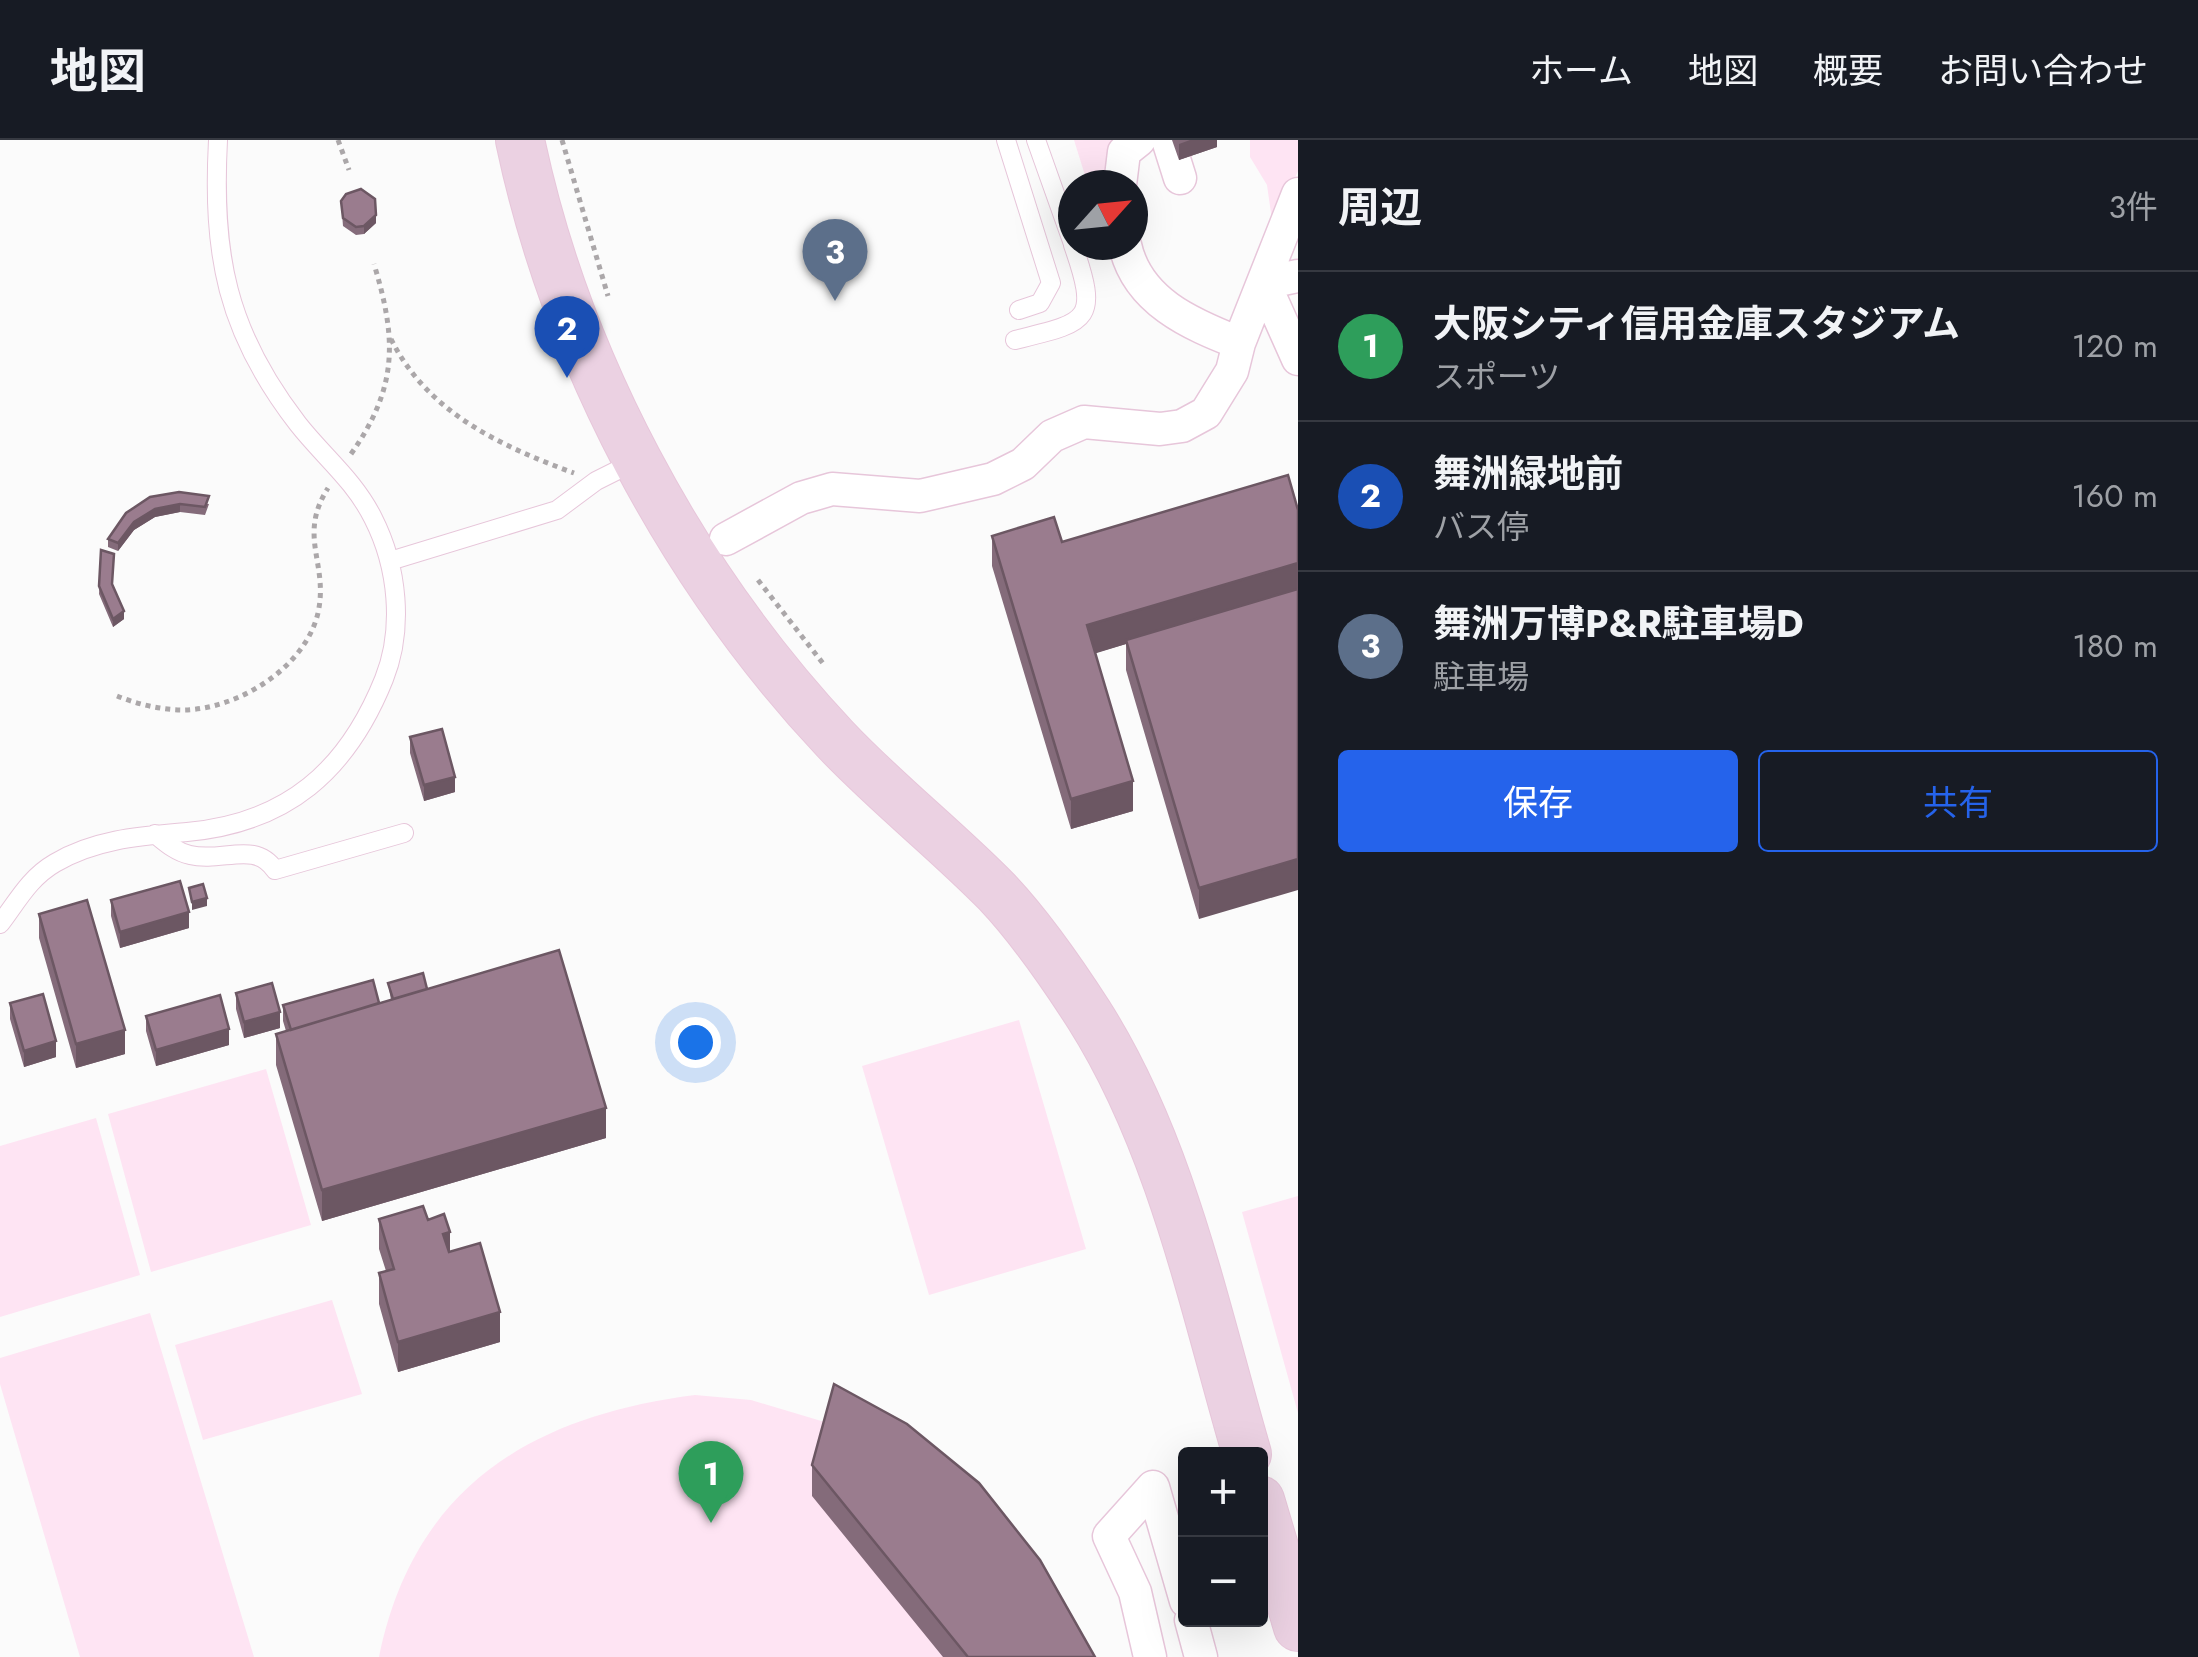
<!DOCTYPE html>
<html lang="ja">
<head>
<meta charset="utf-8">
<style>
	body { margin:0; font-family:Jost,"Noto Sans JP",sans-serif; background:#242831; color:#f1f3f6 }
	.controls { position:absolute; right:30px; bottom:30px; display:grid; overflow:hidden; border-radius:10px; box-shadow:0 10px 40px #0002 }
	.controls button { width:90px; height:90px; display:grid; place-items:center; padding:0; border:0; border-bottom:2px solid #363941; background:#171b24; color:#f1f3f6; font:50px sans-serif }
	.compass { position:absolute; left:1058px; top:30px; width:90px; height:90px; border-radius:50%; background:#171b24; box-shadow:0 10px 40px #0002; rotate:63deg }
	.you { position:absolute; left:695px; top:902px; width:35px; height:35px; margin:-25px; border:8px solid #fff; border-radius:50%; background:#1a73e8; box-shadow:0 0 0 15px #1a73e833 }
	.badge { display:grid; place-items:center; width:65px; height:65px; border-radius:50%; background:#2563eb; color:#fff; font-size:32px; font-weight:700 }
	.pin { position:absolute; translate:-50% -82px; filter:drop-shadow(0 2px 5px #0008) }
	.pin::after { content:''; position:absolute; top:52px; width:35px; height:30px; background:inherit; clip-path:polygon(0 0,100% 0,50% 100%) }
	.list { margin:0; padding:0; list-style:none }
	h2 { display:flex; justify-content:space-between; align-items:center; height:130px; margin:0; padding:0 40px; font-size:42px }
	h2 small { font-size:32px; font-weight:400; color:#9ea1a6 }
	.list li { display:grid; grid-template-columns:65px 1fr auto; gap:30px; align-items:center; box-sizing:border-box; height:150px; padding:0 40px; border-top:2px solid #363941 }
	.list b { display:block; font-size:38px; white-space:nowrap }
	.list p { margin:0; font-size:32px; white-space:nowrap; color:#9ea1a6 }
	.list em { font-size:32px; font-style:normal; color:#9ea1a6 }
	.actions { display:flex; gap:20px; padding:30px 40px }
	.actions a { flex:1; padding:22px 0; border:2px solid #2563eb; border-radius:10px; text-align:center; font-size:35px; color:#2563eb }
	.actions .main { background:#2563eb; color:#fff }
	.map { position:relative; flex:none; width:1298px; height:1517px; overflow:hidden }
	header { display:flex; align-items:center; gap:60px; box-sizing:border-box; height:140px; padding:0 50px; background:#171b24; border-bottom:2px solid #363941 }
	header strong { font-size:48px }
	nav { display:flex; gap:55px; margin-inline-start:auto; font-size:35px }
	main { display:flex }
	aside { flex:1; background:#171b24 }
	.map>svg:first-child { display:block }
</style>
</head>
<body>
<header>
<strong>地図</strong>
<nav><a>ホーム</a><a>地図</a><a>概要</a><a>お問い合わせ</a></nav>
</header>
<main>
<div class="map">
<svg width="1298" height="1517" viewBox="0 0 1298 1517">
	<rect width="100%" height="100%" fill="#fbfbfb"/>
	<path fill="#fee4f3" d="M1074,0H1114L1111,45H1088Z
		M1250,0H1298V31L1273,87L1267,45L1250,17Z
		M1019,880L1086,1109L929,1155L862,926Z
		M266,929L311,1085L151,1132L108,974Z
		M96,978L140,1135L0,1177V1006Z
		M1298,1056V1273L1242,1072Z
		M332,1160L362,1254L203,1300L175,1205Z
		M150,1173L254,1517H80L0,1244V1218Z
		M695,1255L751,1260L828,1283L1079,1517H379C414,1346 532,1276 695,1255Z"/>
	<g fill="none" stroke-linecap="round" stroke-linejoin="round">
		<g stroke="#e7c6da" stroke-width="20">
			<path id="lane" d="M1006,0L1051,143L1040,163L1019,170
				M1036,0L1073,104
				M1015,200C1088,182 1100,182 1073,105
				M390,421L557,370L596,341L634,322
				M155,694C166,703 176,712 190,715C222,723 255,700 275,730L404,693
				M0,784C17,762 29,738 55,723C95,699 141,696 187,692C287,683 347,631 384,539C404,489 398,427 373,378C354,340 324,317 298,284C226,191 212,114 218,0"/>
		</g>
		<g stroke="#e7c6da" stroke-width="35">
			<path id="street" d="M1168,0L1180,38
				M1120,45L1124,12L1139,0
				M1125,105C1137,161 1190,184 1239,203
				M1264,143L1298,219
				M1264,143L1298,136
				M726,399L801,358L832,349L920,356L993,339L1023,324L1052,296L1084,282L1160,289L1182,286L1206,273L1232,231L1239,203L1298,54
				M1191,1480L1201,1517
				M1150,1517L1135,1452L1109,1396L1153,1347L1186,1461"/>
		</g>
		<g stroke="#e7c6da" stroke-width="50">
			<path id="secondary" d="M520,0C566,219 682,436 835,599C886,653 945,699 997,752C1031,788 1062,833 1089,875C1172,1006 1204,1167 1247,1314
				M1260,1360L1298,1487"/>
		</g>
		<path stroke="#aba7a9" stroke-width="5" stroke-dasharray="5 5" stroke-linecap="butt" d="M338,0L349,30
			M562,0L608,156
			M391,199C427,272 500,306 574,333
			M351,314C398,247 397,200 374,124
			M758,440L825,526
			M117,556C137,564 161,570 184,570C238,569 305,528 318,473C329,423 297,397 328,348"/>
		<use href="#lane" stroke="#fff" stroke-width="18"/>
		<use href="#street" stroke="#fff" stroke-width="32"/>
		<use href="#secondary" stroke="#ebd1e2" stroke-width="48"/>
	</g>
	<path fill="#846b7a" d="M1172,0H1217V7L1179,20Z
		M341,61L376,83L364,94L356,95L343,86Z
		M1288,335L1199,779L1126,530V504L1095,513L1133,671L1071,689L992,426V396L1062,402Z
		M150,357L209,364L205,375L180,372L155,377L134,390L118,411L108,407V399Z
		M101,410L124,479L113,487L99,454Z
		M410,597L455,652L424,661L410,613Z
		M111,760L189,788L120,808L111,776Z
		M39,774L125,914L76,928L39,798Z
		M388,843L427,849L606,998L322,1081L276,925V894L286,891L283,881V865L379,863L391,860Z
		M236,853L280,888L244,898L236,869Z
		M10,863L56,917L24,927L10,879Z
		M146,876L229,905L156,926L146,891Z
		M379,1079L428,1080L450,1112L500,1202L398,1232L379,1164V1133L386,1131L379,1109Z
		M812,1325L1095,1517H943L812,1356Z"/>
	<path fill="#6c5763" d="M1190,0H1217V7L1179,20V4Z
		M376,75V83L364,94V86Z
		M180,364V372L155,377L134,390L118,411V403L134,382L155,369Z
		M1298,423V453L1126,500V504L1087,516V485Z
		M124,471V479L113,487V479Z
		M455,637V652L424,661V645Z
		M1133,641V671L1071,689V659Z
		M1298,719V750L1199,779V748Z
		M207,758V766L192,770V762Z
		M189,772V788L120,808V792Z
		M280,872V888L244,898V882Z
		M229,889V905L156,926V910Z
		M125,890V914L76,928V904Z
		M56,901V917L24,927V911Z
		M606,968V998L322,1081V1050Z
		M450,1092V1123L443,1094Z
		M500,1172V1202L398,1232V1202Z"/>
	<path fill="#9a7c8e" stroke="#6c5763" stroke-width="2.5" d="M361,49L375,59L376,75L364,86L356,87L343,78L341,61L346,54Z
		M1288,335L1298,370V423L1087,485L1133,641L1071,659L992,396L1054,377L1062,402Z
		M179,352L209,356L205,367L180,364L155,369L134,382L118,403L108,399L126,373L150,357Z
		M101,410L114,414L112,444L124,471L113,479L99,446Z
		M1298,449V719L1199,748L1126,500Z
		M442,589L455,637L424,645L410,597Z
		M180,741L189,772L120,792L111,760Z
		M203,744L207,758L192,762L189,748Z
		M87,760L125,890L76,904L39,774Z
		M559,810L606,968L322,1050L276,894Z
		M423,833L427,849L393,859L388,843Z
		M373,840L379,863L291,890L283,865Z
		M272,843L280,872L244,882L236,853Z
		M43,854L56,901L24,911L10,863Z
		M220,855L229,889L156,910L146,876Z
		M423,1066L428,1080L444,1074L450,1092L443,1094L449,1112L480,1103L500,1172L398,1202L379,1133L394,1129L379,1079Z
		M834,1244L907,1284L979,1343L1040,1420L1095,1517H968L812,1325Z"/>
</svg>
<div class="controls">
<button>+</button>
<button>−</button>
</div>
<svg class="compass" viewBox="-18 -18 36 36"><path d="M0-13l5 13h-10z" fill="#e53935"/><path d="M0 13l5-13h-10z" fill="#9ea1a6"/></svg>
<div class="you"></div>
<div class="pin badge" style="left:711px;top:1383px;background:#2e9e5b">1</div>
<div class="pin badge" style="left:567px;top:238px;background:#1a4fb4">2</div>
<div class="pin badge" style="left:835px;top:161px;background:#5c6f8a">3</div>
</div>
<aside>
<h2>周辺<small>3件</small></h2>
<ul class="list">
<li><span class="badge" style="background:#2e9e5b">1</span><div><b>大阪シティ信用金庫スタジアム</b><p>スポーツ</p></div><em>120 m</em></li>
<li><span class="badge" style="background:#1a4fb4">2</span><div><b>舞洲緑地前</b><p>バス停</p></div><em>160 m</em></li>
<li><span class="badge" style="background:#5c6f8a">3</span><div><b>舞洲万博P&amp;R駐車場D</b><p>駐車場</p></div><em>180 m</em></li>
</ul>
<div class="actions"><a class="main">保存</a><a>共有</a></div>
</aside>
</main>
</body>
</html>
